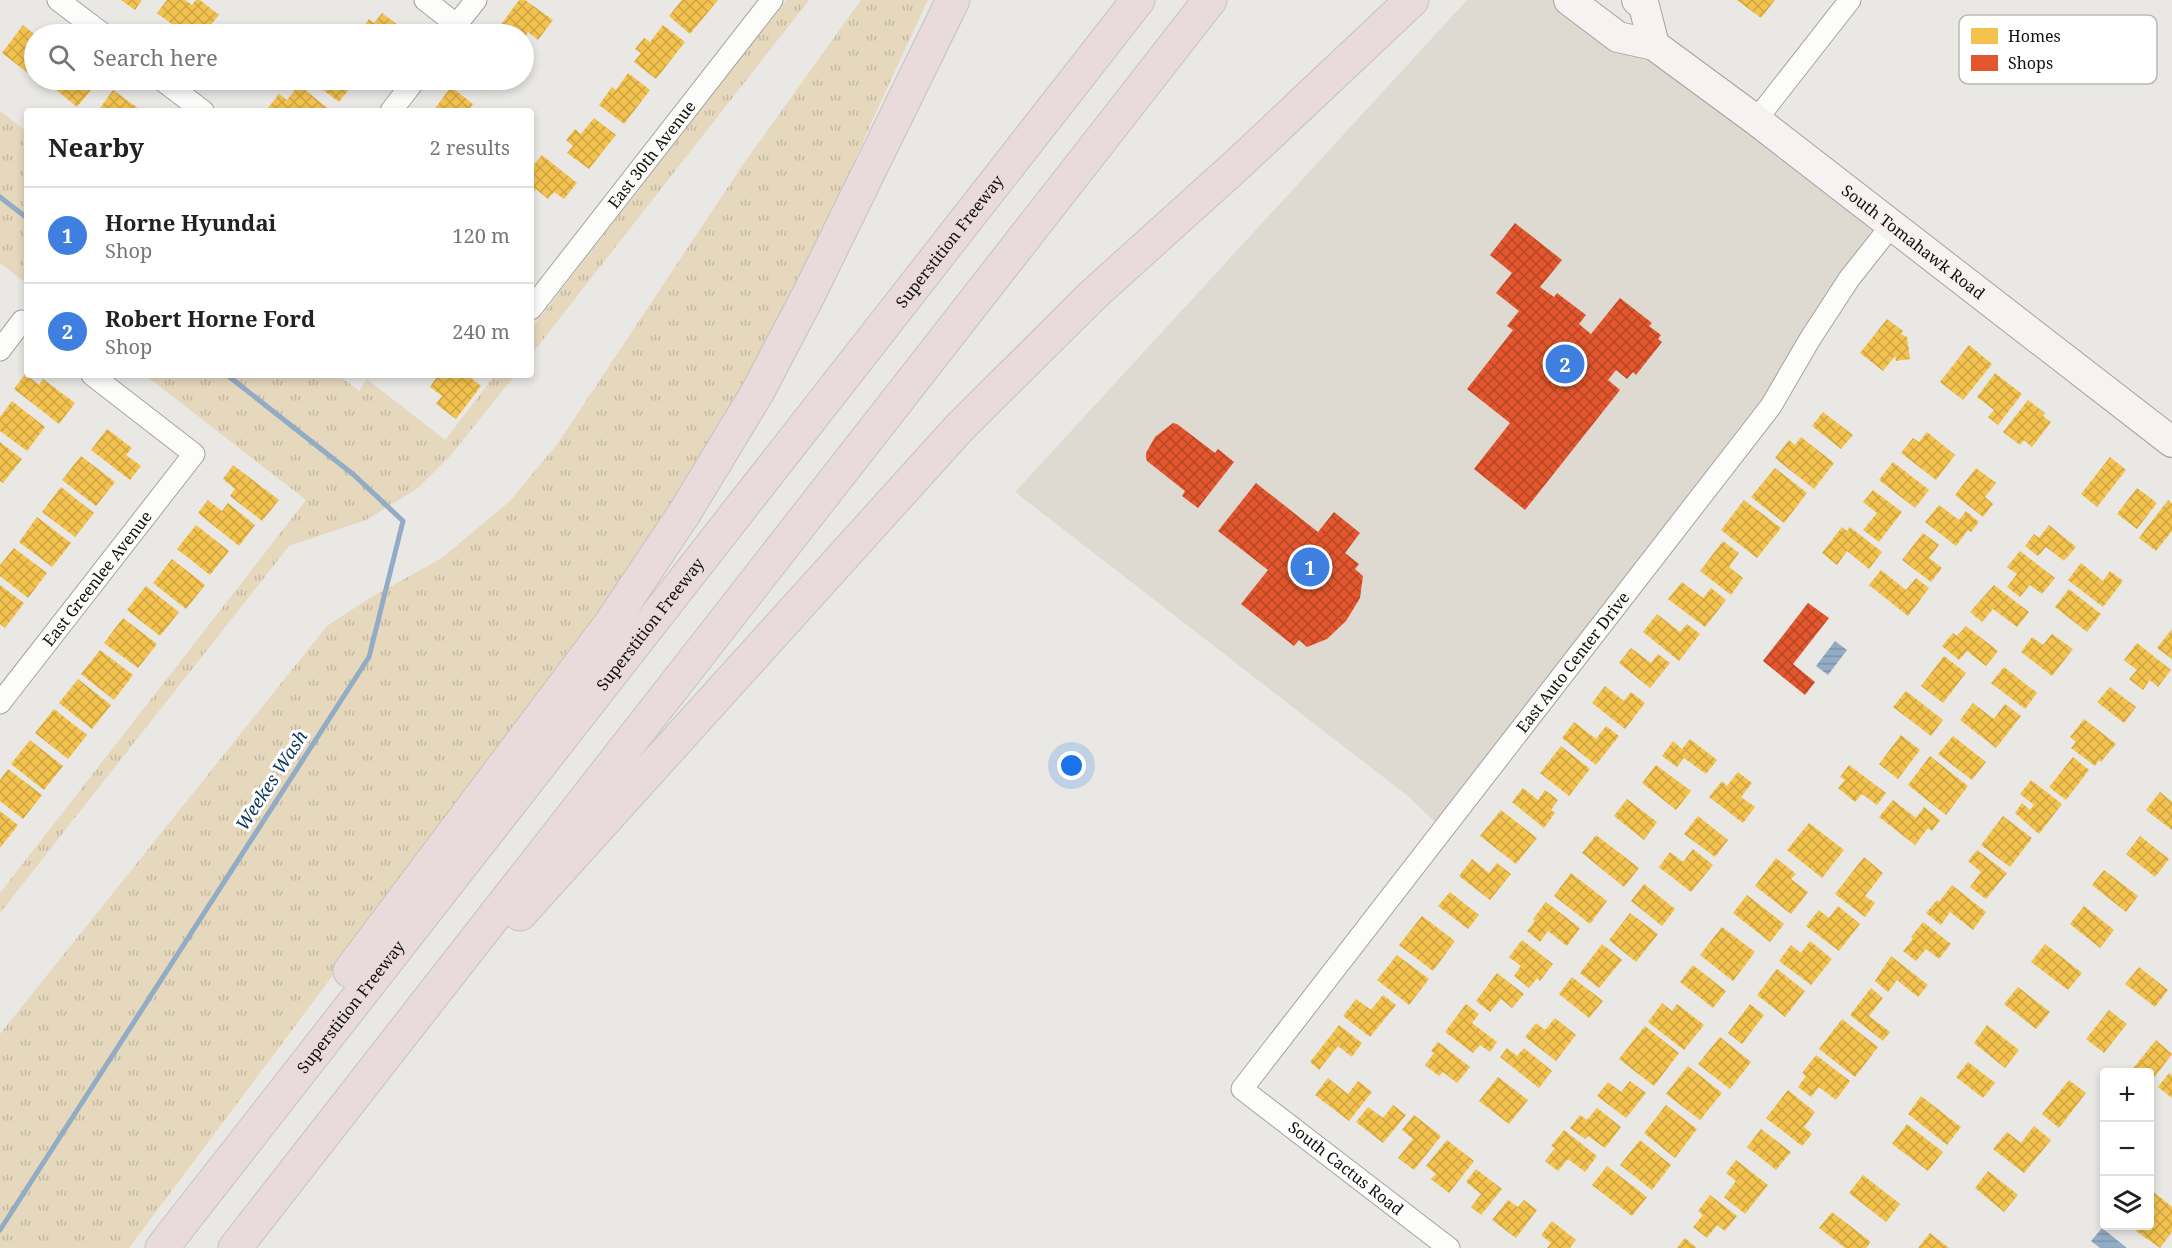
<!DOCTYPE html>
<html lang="en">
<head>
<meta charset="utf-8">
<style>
	body { margin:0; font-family:"Noto Serif",serif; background:#f2f2f2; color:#222 }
	.controls { position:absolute; right:18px; bottom:18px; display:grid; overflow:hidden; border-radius:6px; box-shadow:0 3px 9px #0003 }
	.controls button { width:54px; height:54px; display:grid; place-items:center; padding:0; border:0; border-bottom:2px solid #e0e0e0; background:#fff; color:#222; font:30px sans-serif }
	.you { position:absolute; left:1072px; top:766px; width:21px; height:21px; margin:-15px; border:4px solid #fff; border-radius:50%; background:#1a73e8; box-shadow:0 0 0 9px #1a73e833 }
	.badge { display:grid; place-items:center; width:39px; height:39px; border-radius:50%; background:#5e5c59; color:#fff; font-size:20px; font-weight:700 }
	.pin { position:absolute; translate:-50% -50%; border:3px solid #fff; box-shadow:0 2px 6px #0006 }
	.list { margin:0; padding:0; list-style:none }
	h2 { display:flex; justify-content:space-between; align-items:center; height:78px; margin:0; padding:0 24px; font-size:26px }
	h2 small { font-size:20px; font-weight:400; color:#767676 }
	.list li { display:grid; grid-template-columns:39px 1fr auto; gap:18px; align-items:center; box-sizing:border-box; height:96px; padding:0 24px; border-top:2px solid #e0e0e0 }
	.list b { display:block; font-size:22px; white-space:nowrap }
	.list p { margin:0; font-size:20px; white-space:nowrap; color:#767676 }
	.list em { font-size:20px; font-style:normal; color:#767676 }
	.icon { flex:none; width:33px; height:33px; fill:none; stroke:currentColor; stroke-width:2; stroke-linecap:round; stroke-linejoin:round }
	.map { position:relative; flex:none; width:2172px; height:1248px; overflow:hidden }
	.search { position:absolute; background:#fff; box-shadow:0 3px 9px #0003; left:24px; top:24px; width:510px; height:66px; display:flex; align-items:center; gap:15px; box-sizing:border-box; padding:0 21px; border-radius:33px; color:#767676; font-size:22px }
	.panel { position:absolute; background:#fff; box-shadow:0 3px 9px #0003; left:24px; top:108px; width:510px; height:270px; border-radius:6px }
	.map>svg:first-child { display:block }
</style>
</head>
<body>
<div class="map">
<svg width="2172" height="1248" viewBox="0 0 2172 1248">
	<defs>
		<pattern id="grass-tufts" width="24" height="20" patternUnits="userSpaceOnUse" patternTransform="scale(1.5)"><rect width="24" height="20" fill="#e6d8bd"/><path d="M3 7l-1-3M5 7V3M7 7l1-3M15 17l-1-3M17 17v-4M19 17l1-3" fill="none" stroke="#c4b8a1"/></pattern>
		<pattern id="water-rules" width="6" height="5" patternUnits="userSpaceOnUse" patternTransform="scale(1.5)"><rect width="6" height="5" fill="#93acc5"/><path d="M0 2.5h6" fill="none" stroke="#7e93a8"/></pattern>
		<pattern id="homes-cross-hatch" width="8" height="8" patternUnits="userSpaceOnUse" patternTransform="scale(1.5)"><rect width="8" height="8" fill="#f2c14e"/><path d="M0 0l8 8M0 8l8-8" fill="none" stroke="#cea543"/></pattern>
		<pattern id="shops-cross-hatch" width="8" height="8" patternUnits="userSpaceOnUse" patternTransform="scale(1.5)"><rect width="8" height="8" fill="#e4572e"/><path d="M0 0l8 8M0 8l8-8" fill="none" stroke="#b74726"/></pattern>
	</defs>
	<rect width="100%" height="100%" fill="#eae8e5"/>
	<path fill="#dedad1" d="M1467,0H1569L1891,226L1810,339L1443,830L1409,797L1015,492Z"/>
	<path fill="url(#grass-tufts)" d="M786,0H809L531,355V329Z
		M861,0H928L878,108L853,164L843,192L779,323L654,538L446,824L129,1248H0V1034L327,626L368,599L442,558L511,500L558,443L744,163Z
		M0,111L27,132V284L0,263Z
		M145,375H338L359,391L367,379L445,440L495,375H515L451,455L418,488L366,520L289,546L0,913V893L306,500Z"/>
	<path fill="url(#water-rules)" d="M1835,641L1847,650L1828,675L1816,666Z
		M2102,1228L2127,1248H2100L2091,1241Z"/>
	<path fill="url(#homes-cross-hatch)" d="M121,0H142L135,10Z
		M167,0H185L192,5L196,0H200L219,15L203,34H178L181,31L157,13Z
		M519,0H525L553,20L538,40L528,32L524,39V34H504L497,30Z
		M682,0H718L690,34L669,16Z
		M1737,0H1775L1761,18Z
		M382,13L403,29L399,34H366L367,32L362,28L369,19L374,23Z
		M23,25L34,34V64L28,73L2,53Z
		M663,25L685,42L656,79L634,62L641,53L635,49L644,38L650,42Z
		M628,73L650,90L624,124L599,105L612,87L616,90Z
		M52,80H99L77,107L55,89L58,84Z
		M325,80H356L339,102L319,87Z
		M468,80H501L494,88L489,84L483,91Z
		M299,85L331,111H272L268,108L279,94L287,100Z
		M451,87L473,104L468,111H433Z
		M113,90L142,111H98Z
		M594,118L616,135L589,169L567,153L573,146L566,140L575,129L581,134Z
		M542,155L577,183L564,199L554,192L548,199L536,189L531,195V168Z
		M1887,319L1903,331L1901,334L1907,337L1910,359L1896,361L1895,356L1883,371L1860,353Z
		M1969,345L1992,364L1963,400L1940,382Z
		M1995,373L2022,394L1998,425L1988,417L1994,410L1977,397Z
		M25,374L39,385L43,379L75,403L59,424L14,389Z
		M438,375H467L481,386L456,419L436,404L442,396L430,387Z
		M2028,400L2045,413L2043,416L2051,422L2032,447L2024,440L2020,445L2003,432Z
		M12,401L45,427L27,451L0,431V417Z
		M1823,412L1853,435L1841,449L1812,426Z
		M107,429L132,448L126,455L141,466L130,480L91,450Z
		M1927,432L1955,455L1936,480L1901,453L1913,438L1919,442Z
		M1801,437L1834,463L1814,489L1775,458L1789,440L1795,445Z
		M0,442L22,459L3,483L0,481Z
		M81,456L115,482L96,506L62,480Z
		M2110,457L2126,470L2097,507L2081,494Z
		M1893,462L1929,490L1915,508L1879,480Z
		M233,465L279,500L262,521L230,496L235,489L223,479Z
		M1775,468L1807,493L1784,523L1751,497Z
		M1976,468L1996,483L1985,497L1993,504L1983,517L1955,495Z
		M61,487L94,513L75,537L42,512Z
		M2137,488L2157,503L2137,529L2117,514Z
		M1873,490L1902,512L1879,542L1863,530L1877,513L1863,502Z
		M208,500L222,511L228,503L255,525L239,546L198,513Z
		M1744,500L1781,528L1757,558L1721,530Z
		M2168,500L2172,504V531L2156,551L2139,538Z
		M1939,505L1959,520L1966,511L1979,522L1971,532L1968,530L1956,546L1925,522Z
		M37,517L71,543L52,567L19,542Z
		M196,525L229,551L210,575L177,549Z
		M2049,525L2076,547L2064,561L2046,547L2038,556L2025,546L2034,534L2039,538Z
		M1842,527L1847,531L1850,527L1882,552L1869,569L1847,551L1837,565L1822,553Z
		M1923,533L1939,545L1929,558L1942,568L1931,582L1902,560Z
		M1723,541L1739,553L1729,567L1743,578L1731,595L1700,571Z
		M14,548L47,573L28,598L0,576V565Z
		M2020,551L2055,578L2042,594L2030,585L2020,597L2007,587L2017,574L2007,567Z
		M172,559L205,585L186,609L153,583Z
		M2081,563L2103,581L2110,571L2123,581L2103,607L2068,580Z
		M1881,570L1906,590L1916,578L1929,588L1908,616L1869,585Z
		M1682,582L1703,598L1711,588L1726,600L1705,627L1668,599Z
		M0,585L24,603L5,628L0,624Z
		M1994,585L2029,612L2017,627L1993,609L1982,622L1970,612Z
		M146,586L179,612L160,636L127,610Z
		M2069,589L2101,614L2087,632L2055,607Z
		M1657,614L1680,632L1687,624L1700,634L1679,661L1643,632Z
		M123,618L157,644L138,668L104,643Z
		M1966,626L1998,651L1986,666L1967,651L1959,660L1942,646L1953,633L1957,636Z
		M2172,629V659L2157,648Z
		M2052,634L2073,649L2052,676L2021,652L2032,637L2043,645Z
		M2137,643L2171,670L2158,687L2150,680L2143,690L2129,679L2137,670L2124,660Z
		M1631,648L1651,663L1658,654L1670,663L1650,688L1619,663Z
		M100,650L133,675L114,700L81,674Z
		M1944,656L1966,673L1943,703L1921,686Z
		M2004,667L2037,693L2025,709L1991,683Z
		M78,679L111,705L92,729L59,703Z
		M1605,686L1624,701L1631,692L1645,703L1625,729L1592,703Z
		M2110,687L2136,707L2124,723L2097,702Z
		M1906,691L1943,720L1931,736L1893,707Z
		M1973,703L1994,719L2005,704L2021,716L1996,748L1960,720Z
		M54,709L87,735L68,759L35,733Z
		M2084,719L2116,744L2101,762L2099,760L2095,766L2071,748L2076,742L2070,737Z
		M1574,722L1596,739L1606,726L1619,736L1596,765L1562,738Z
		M1901,735L1920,750L1898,779L1879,764Z
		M1953,736L1986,762L1972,780L1938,754Z
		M1690,739L1717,760L1706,774L1684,758L1677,767L1662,756L1673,741L1682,749Z
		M30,740L63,766L44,790L11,764Z
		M1561,746L1590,769L1569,796L1540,773Z
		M1930,756L1968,786L1946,815L1908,785Z
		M2073,757L2089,770L2066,800L2049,787Z
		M1656,765L1691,791L1676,810L1642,783Z
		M1849,765L1886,793L1877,805L1862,794L1855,802L1838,788L1845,780L1840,777Z
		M8,769L42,795L23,819L0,801V780Z
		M1738,772L1752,783L1741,797L1755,807L1743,823L1709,797L1722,781L1727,786Z
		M2031,780L2062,804L2039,834L2015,813L2022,803L2030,810L2034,805L2020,794Z
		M1523,788L1538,800L1545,790L1558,800L1551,810L1555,813L1544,828L1512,802Z
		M2160,792L2172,802V830L2146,810Z
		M1627,799L1657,822L1644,840L1614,816Z
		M1893,800L1916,818L1924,807L1940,820L1932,831L1928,828L1915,845L1879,817Z
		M1501,810L1537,838L1516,864L1480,836Z
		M0,811L18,825L0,848Z
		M1698,816L1728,840L1715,857L1684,834Z
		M2003,816L2032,838L2010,867L1981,845Z
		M1809,823L1844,850L1822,878L1787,850Z
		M1596,835L1639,868L1624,887L1582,853Z
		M2140,836L2169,859L2155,877L2126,854Z
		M1693,849L1713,865L1691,892L1659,867L1670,852L1683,862Z
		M1977,850L2007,873L1986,899L1970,887L1981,872L1968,861Z
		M1864,857L1883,873L1865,896L1875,903L1865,917L1835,894Z
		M1776,858L1796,874L1791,879L1808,892L1791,914L1755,886Z
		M1472,859L1489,873L1497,863L1511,874L1490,900L1459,876Z
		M2104,870L2138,896L2126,912L2092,885Z
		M1571,873L1607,901L1590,924L1554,896Z
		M1644,884L1675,909L1662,926L1631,901Z
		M1952,885L1986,912L1973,930L1950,912L1941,925L1926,913L1937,900L1939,902Z
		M1450,892L1479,915L1468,929L1438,906Z
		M1747,895L1784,924L1770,942L1733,913Z
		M1546,902L1580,928L1567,946L1548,931L1540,942L1527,931L1535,921L1533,919Z
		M1838,906L1860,924L1839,951L1806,926L1819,910L1829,918Z
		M2084,906L2114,930L2100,948L2070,924Z
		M1630,913L1658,934L1636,962L1609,940Z
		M1422,916L1455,941L1433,971L1399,945Z
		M1923,922L1951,944L1939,959L1926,949L1916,961L1903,951L1913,939L1911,937Z
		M1722,927L1755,952L1733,981L1700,955Z
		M1522,940L1553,964L1540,981L1537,978L1529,988L1514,976L1521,966L1509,957Z
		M1810,941L1832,959L1811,985L1779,961L1791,945L1801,953Z
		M1602,944L1622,960L1599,988L1580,973Z
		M2045,944L2082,973L2068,990L2031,962Z
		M1397,955L1429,979L1409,1005L1377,980Z
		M1891,956L1928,985L1918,997L1897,980L1888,992L1875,981Z
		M1693,965L1726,991L1713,1008L1680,982Z
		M2139,967L2168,990L2155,1007L2125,984Z
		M1777,969L1805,991L1785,1017L1757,995Z
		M1497,973L1524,994L1512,1008L1501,999L1490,1012L1476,1001Z
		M1572,977L1603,1001L1589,1018L1559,994Z
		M2018,987L2050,1012L2036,1029L2004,1004Z
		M1871,988L1883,998L1869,1016L1890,1032L1883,1041L1850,1015Z
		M1383,995L1396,1005L1370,1037L1343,1016L1356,999L1371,1010Z
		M1662,1003L1672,1011L1677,1004L1704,1025L1684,1050L1648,1022Z
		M1466,1004L1479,1014L1472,1023L1497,1042L1490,1052L1480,1045L1473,1053L1445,1032Z
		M1750,1004L1764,1015L1742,1044L1728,1033Z
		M2109,1010L2127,1024L2104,1053L2086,1039Z
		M1555,1018L1576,1035L1556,1061L1525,1037L1536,1023L1545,1030Z
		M1842,1019L1878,1047L1855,1077L1819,1049Z
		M1339,1025L1362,1043L1352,1057L1338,1046L1319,1070L1310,1062Z
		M1987,1025L2019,1050L2005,1068L1974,1043Z
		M1645,1026L1679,1053L1654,1086L1619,1059Z
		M1720,1037L1751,1062L1730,1089L1698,1064Z
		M2156,1040L2172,1054L2150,1083V1072H2130Z
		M1438,1042L1470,1067L1457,1083L1443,1072L1439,1076L1425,1065L1434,1053L1431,1051Z
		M1507,1048L1517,1056L1524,1048L1552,1071L1539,1088L1500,1057Z
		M1816,1055L1850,1081L1836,1100L1819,1087L1811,1097L1798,1087L1806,1076L1802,1073Z
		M1968,1062L1995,1083L1983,1098L1956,1077Z
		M1688,1066L1722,1093L1700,1120L1666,1094Z
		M2169,1073L2172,1075V1098L2158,1087Z
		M1498,1077L1528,1100L1509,1124L1479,1101Z
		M1328,1078L1348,1094L1358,1081L1372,1092L1349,1121L1315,1095Z
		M2069,1080L2086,1093L2059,1128L2042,1114Z
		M1630,1081L1646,1093L1626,1118L1597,1096L1608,1082L1621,1092Z
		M1788,1090L1815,1112L1804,1127L1812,1134L1802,1146L1766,1118Z
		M1921,1096L1961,1127L1947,1145L1908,1114Z
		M1393,1105L1406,1115L1383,1143L1356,1122L1368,1107L1383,1118Z
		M1666,1105L1697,1129L1675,1158L1644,1133Z
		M1597,1108L1621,1127L1605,1148L1588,1136L1585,1139L1570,1128L1580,1115L1587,1120Z
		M1414,1115L1441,1136L1414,1170L1398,1158L1413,1139L1402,1130Z
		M1907,1124L1943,1152L1928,1171L1892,1144Z
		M2034,1126L2051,1140L2024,1173L1993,1149L2007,1132L2021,1143Z
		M1761,1129L1791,1152L1776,1170L1747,1147Z
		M1564,1130L1597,1156L1585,1172L1568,1159L1558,1171L1545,1161L1555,1148L1551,1146Z
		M1447,1140L1474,1161L1449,1193L1431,1179L1436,1174L1426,1166Z
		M1640,1140L1671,1165L1652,1190L1620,1165Z
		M1736,1160L1768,1185L1745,1214L1724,1197L1736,1181L1726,1173Z
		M1607,1166L1647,1197L1632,1216L1592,1185Z
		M1476,1169L1502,1189L1481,1215L1471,1207L1481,1194L1466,1182Z
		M1988,1171L2018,1195L2004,1212L1975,1188Z
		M1863,1175L1900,1204L1886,1222L1849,1193Z
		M2150,1189L2172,1207V1232L2160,1248L2129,1226H2150Z
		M1710,1195L1737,1216L1725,1231L1717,1225L1707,1238L1693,1227L1703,1215L1698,1211Z
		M1508,1200L1518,1207L1524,1200L1537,1210L1516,1238L1492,1220Z
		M1832,1212L1871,1242L1866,1248H1845L1819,1228Z
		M1552,1221L1576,1240L1570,1248H1547L1551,1243L1541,1235Z
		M1930,1233L1949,1248H1918Z
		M1685,1238L1697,1248H1677Z"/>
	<path fill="url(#shops-cross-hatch)" d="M1515,223L1562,260L1540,287L1554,297L1557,293L1586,315L1579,324L1591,334L1620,298L1652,323L1649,326L1661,335L1658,339L1662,342L1636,375L1633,372L1627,379L1616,370L1608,380L1620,390L1525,510L1474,469L1510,423L1467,389L1513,330L1507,326L1519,311L1496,293L1512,273L1490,255Z
		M1173,423L1177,424L1215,453L1218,449L1234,462L1198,508L1182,496L1185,491L1147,461L1146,458V453L1155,437Z
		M1256,483L1318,532L1334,512L1360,533L1345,553L1359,564L1355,569L1363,576L1360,598L1346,621L1327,639L1307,647L1299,640L1294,646L1241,604L1268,570L1218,531Z
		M1808,603L1829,618L1793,664L1815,682L1805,695L1763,661Z"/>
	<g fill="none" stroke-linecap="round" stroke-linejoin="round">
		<path stroke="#93acc5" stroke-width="5" d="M0,197L27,218
			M0,1230L369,657L403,521L354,475L227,375"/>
		<g stroke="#a5a3a0" stroke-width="23">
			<g id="street">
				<path d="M58,0L103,34"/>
				<path d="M425,0L457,25"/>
				<path d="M449,34L476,0"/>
				<path d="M162,80L203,111"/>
				<path d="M391,111L415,80"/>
				<path d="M1756,120L1850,0"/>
				<path id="s1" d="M531,309L772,0"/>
				<path d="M0,350L22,321L27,325"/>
				<path id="s2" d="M0,703L194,454L92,375"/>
				<path id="s3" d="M1449,1248L1242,1089L1771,406L1810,339L1849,279L1891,226"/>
			</g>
		</g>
		<g stroke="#a5a3a0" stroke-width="32">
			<g id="secondary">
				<path id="s4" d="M1569,0L1618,37L1654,45L1756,120L2172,442"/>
				<path d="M1637,0L1644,6L1654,45"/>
			</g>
		</g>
		<g stroke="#c4c3c1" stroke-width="35">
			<g id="highway">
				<path d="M520,914L960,427L1094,294L1238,164L1412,0"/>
				<path d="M350,971L611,623L685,512L757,393L809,294L953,0"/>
				<path id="s5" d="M162,1248L1138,0"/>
				<path d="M235,1248L1210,0"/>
			</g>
		</g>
		<use href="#street" stroke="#fcfcfb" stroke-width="21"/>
		<use href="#secondary" stroke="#f7f1f2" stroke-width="30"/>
		<use href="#highway" stroke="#e9dadc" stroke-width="33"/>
	</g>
	<g text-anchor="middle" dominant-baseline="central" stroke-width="6" stroke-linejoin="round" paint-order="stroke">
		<g font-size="16" fill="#12110e" stroke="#fff">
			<text stroke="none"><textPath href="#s1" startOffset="196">East 30th Avenue</textPath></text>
			<text stroke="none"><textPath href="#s5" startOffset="1278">Superstition Freeway</textPath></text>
			<text stroke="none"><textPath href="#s4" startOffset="424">South Tomahawk Road</textPath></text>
			<text stroke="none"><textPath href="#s2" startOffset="158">East Greenlee Avenue</textPath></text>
			<text stroke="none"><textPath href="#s5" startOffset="792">Superstition Freeway</textPath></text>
			<text stroke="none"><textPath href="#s3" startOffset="801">East Auto Center Drive</textPath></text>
			<text stroke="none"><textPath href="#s5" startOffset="306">Superstition Freeway</textPath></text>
			<text transform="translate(1346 1168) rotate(38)">South Cactus Road</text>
		</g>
		<g font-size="18" font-style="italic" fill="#0d375c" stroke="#fff">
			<text transform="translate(271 780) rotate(-57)">Weekes Wash</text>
		</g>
	</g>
	<rect x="1959" y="15" width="198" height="69" rx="9" fill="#fff" stroke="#b8b8b7" stroke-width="1.5"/>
	<rect x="1971" y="28" width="27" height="16" fill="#f2c14e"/>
	<rect x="1971" y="55" width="27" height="16" fill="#e4572e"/>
	<g font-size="16" fill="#12110e">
		<text x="2008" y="42">Homes</text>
		<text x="2008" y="69">Shops</text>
	</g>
</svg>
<div class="controls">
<button>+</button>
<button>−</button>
<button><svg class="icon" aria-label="layers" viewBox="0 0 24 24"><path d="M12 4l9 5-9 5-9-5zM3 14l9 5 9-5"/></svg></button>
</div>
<div class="you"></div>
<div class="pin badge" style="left:1310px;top:567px;background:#3f7fe0">1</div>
<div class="pin badge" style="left:1565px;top:364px;background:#3f7fe0">2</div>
<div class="search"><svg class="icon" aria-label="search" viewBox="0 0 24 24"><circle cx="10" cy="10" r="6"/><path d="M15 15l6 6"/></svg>Search here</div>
<section class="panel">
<h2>Nearby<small>2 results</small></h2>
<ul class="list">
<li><span class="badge" style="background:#3f7fe0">1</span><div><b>Horne Hyundai</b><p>Shop</p></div><em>120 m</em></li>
<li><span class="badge" style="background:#3f7fe0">2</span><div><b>Robert Horne Ford</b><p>Shop</p></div><em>240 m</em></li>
</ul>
</section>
</div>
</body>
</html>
